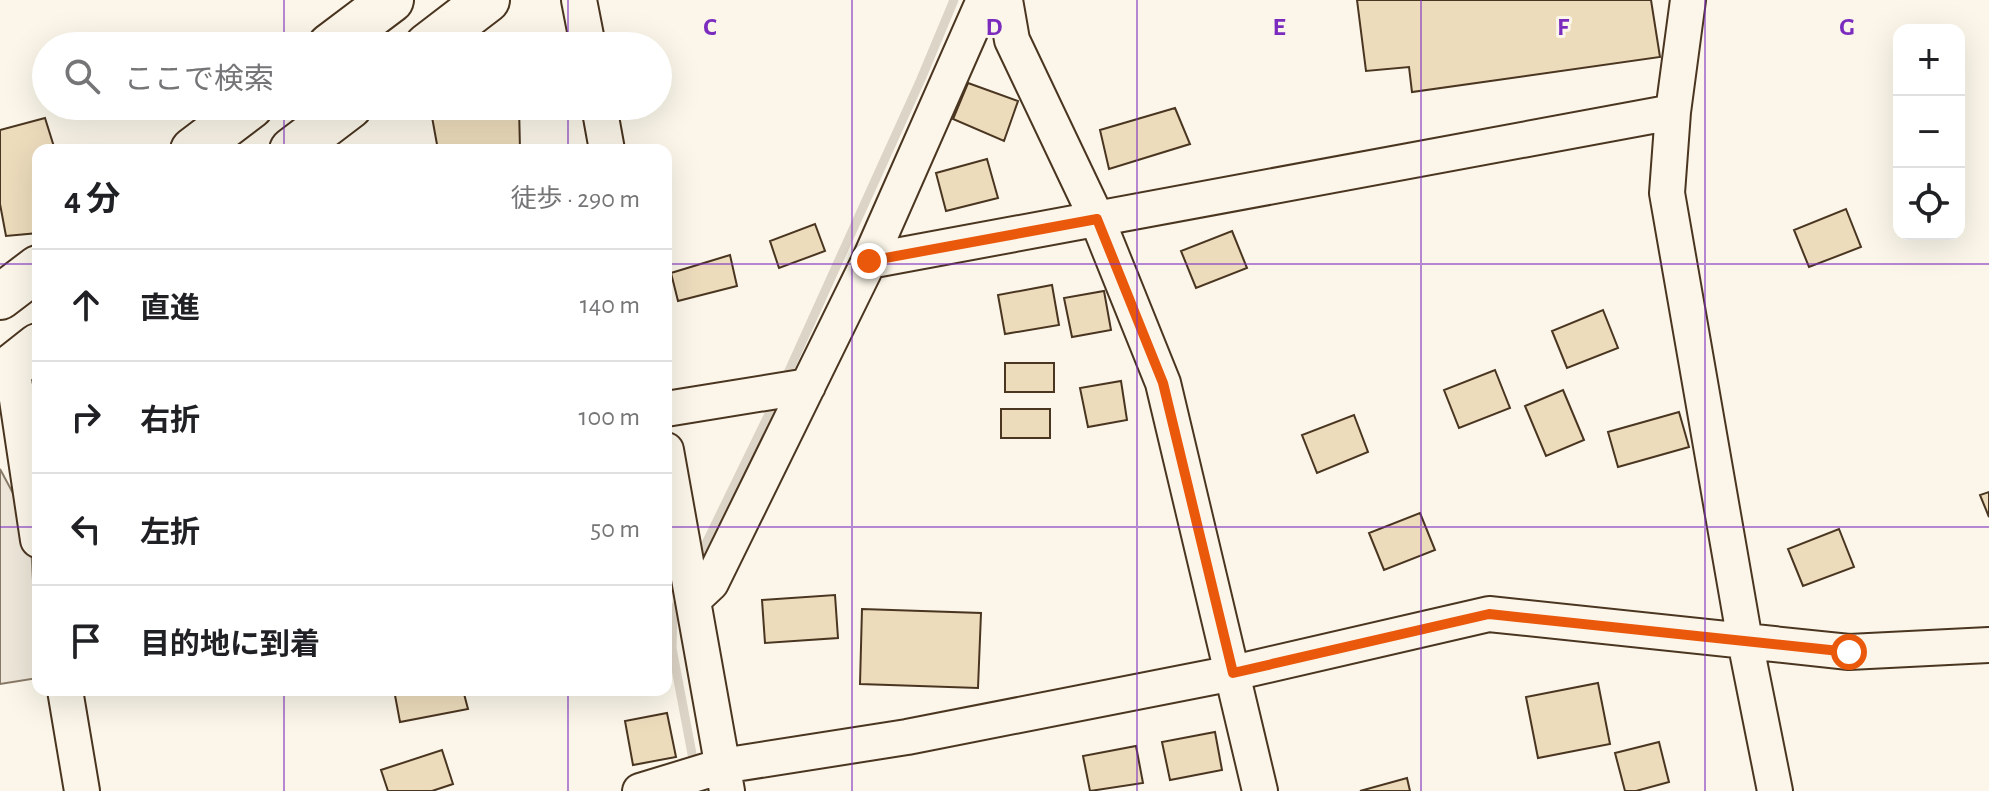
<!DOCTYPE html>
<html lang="ja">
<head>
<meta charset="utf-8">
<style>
	body { margin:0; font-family:"Alegreya Sans","Noto Sans JP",sans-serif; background:#f2f2f2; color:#202124 }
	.controls { position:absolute; right:24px; top:24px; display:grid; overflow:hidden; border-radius:16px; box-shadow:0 8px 32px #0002 }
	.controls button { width:72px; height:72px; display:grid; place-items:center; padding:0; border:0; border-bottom:2px solid #e0e0e0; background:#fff; color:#202124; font:40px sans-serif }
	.stop { position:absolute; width:24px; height:24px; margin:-18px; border:6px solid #ea580c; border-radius:50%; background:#fff }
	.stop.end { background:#ea580c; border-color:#fff; box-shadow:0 2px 8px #0008 }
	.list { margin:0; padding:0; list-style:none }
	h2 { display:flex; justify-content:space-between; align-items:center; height:104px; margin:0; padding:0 32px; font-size:34px }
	h2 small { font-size:26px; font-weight:400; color:#757577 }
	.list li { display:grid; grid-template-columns:52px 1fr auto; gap:24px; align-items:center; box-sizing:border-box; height:112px; padding:0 32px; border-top:2px solid #e0e0e0 }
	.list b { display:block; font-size:30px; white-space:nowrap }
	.list em { font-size:26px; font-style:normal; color:#757577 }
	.icon { flex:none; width:44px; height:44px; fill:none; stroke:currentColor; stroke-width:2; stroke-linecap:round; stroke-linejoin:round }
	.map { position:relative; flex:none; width:1989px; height:791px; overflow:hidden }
	.search { position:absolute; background:#fff; box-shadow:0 8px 32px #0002; left:32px; top:32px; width:640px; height:88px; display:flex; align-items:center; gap:20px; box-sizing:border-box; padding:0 28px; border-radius:44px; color:#757577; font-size:30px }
	.panel { position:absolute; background:#fff; box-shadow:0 8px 32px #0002; left:32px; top:144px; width:640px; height:552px; border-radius:16px }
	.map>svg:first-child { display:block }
</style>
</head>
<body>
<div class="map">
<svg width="1989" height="791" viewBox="0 0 1989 791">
	<rect width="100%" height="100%" fill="#fbf6e9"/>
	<path fill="#ede6d9" stroke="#887966" stroke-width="2" d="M0,469L30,525L38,674V678L0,684Z"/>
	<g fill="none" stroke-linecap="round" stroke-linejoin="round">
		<path stroke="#dcd4c6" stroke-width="9" d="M787,375L921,79L954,0
			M696,564L770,412
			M681,595L673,613L672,648L699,791"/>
	</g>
	<path fill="#ecdcbc" stroke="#4a3520" stroke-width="2" d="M1357,0H1651L1660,57L1412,92L1409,67L1366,71Z
		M968,83L1018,101L1004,141L953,119Z
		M430,106H519L520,150H438Z
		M1175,108L1190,144L1109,169L1100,130Z
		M45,118L55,150H38V233L6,236L0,204V130Z
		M987,159L998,198L946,211L936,173Z
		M1846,209L1861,247L1809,267L1794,230Z
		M815,224L825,251L779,268L770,241Z
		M1232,231L1247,268L1196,288L1181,251Z
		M730,255L737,286L678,301L671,273Z
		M1052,285L1059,325L1005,334L998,295Z
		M1104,291L1111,330L1072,337L1064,298Z
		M1603,310L1618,348L1567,368L1552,331Z
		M1005,363H1054V392H1005Z
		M1495,370L1510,408L1459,428L1444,390Z
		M1121,381L1127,420L1088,427L1080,388Z
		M1563,390L1584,440L1546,456L1525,406Z
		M1001,409H1050V438H1001Z
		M1679,412L1689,447L1618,467L1608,432Z
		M1354,415L1368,452L1317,473L1302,435Z
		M1989,492V517L1980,495Z
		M1420,513L1435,550L1384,570L1369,533Z
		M1839,529L1854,567L1803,586L1788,549Z
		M835,595L838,638L765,643L762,600Z
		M862,609L981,613L978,688L860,684Z
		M1598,683L1610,744L1538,758L1526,697Z
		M394,690H463L468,709L400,722Z
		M667,713L676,757L633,765L625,721Z
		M1215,732L1222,770L1170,780L1162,742Z
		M1659,742L1669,782L1636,791H1625L1615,753Z
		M1136,746L1143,783L1090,791L1083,756Z
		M442,750L453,784L432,791H388L381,770Z
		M1407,778L1410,791H1360Z"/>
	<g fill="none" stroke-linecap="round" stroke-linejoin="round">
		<g stroke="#4a3520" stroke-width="38">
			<path id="minor" d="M579,0L588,46
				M1005,0L1012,40L1097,219L1163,383L1260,791
				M1688,0L1673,112L1667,193L1745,641L1775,791
				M599,106L607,150
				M869,261L1673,112
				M12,366L38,540
				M666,409L808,386
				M666,450L727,791
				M694,599L711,583L869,261L984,0
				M65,690L82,791
				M640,791L722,766L907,737L1233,673L1489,614L1849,652L1989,645"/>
		</g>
		<g stroke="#4a3520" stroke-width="48">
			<path id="highway" d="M330,46L391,0
				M427,46L487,0
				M193,150L251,106
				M292,150L350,106
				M0,297L38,268
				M0,376L38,346"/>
		</g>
		<use href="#minor" stroke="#fbf6e9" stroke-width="34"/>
		<use href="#highway" stroke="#fbf6e9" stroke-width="44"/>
	</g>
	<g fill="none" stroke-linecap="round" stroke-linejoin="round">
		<path stroke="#ea580c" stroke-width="10" d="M869,261L1097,219L1163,383L1233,673L1489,614L1849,652"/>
	</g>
	<path fill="none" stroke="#7b2cbf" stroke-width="2" stroke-opacity="0.55" d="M284,0V46M568,0V46M852,0V791M1137,0V791M1421,0V791M1705,0V791M284,106V150M568,106V150M0,264H38M666,264H1989M0,527H38M666,527H1989M284,690V791M568,690V791"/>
	<g font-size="26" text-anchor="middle" font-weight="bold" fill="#7b2cbf" stroke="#fbf6e9" stroke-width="6" stroke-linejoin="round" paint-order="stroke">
		<text x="710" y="35">C</text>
		<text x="994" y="35">D</text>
		<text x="1279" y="35">E</text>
		<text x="1563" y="35">F</text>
		<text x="1847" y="35">G</text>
	</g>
</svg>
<div class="controls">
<button>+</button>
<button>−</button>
<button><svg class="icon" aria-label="locate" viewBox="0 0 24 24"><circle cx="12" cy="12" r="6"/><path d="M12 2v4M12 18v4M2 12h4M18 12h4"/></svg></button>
</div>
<div class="stop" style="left:1849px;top:652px"></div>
<div class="stop end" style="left:869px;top:261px"></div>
<div class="search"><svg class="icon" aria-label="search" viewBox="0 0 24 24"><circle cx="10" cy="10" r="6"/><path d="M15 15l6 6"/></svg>ここで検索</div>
<section class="panel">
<h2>4 分<small>徒歩 · 290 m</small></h2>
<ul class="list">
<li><svg class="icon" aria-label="ahead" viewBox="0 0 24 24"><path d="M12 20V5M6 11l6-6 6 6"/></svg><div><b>直進</b></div><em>140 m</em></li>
<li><svg class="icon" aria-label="right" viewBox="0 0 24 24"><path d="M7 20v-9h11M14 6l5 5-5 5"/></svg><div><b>右折</b></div><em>100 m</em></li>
<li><svg class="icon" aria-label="left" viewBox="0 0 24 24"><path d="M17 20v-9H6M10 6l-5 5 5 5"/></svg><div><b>左折</b></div><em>50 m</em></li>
<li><svg class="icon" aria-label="arrive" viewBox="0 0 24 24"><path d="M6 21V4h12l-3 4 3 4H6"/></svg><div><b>目的地に到着</b></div></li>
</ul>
</section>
</div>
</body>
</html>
